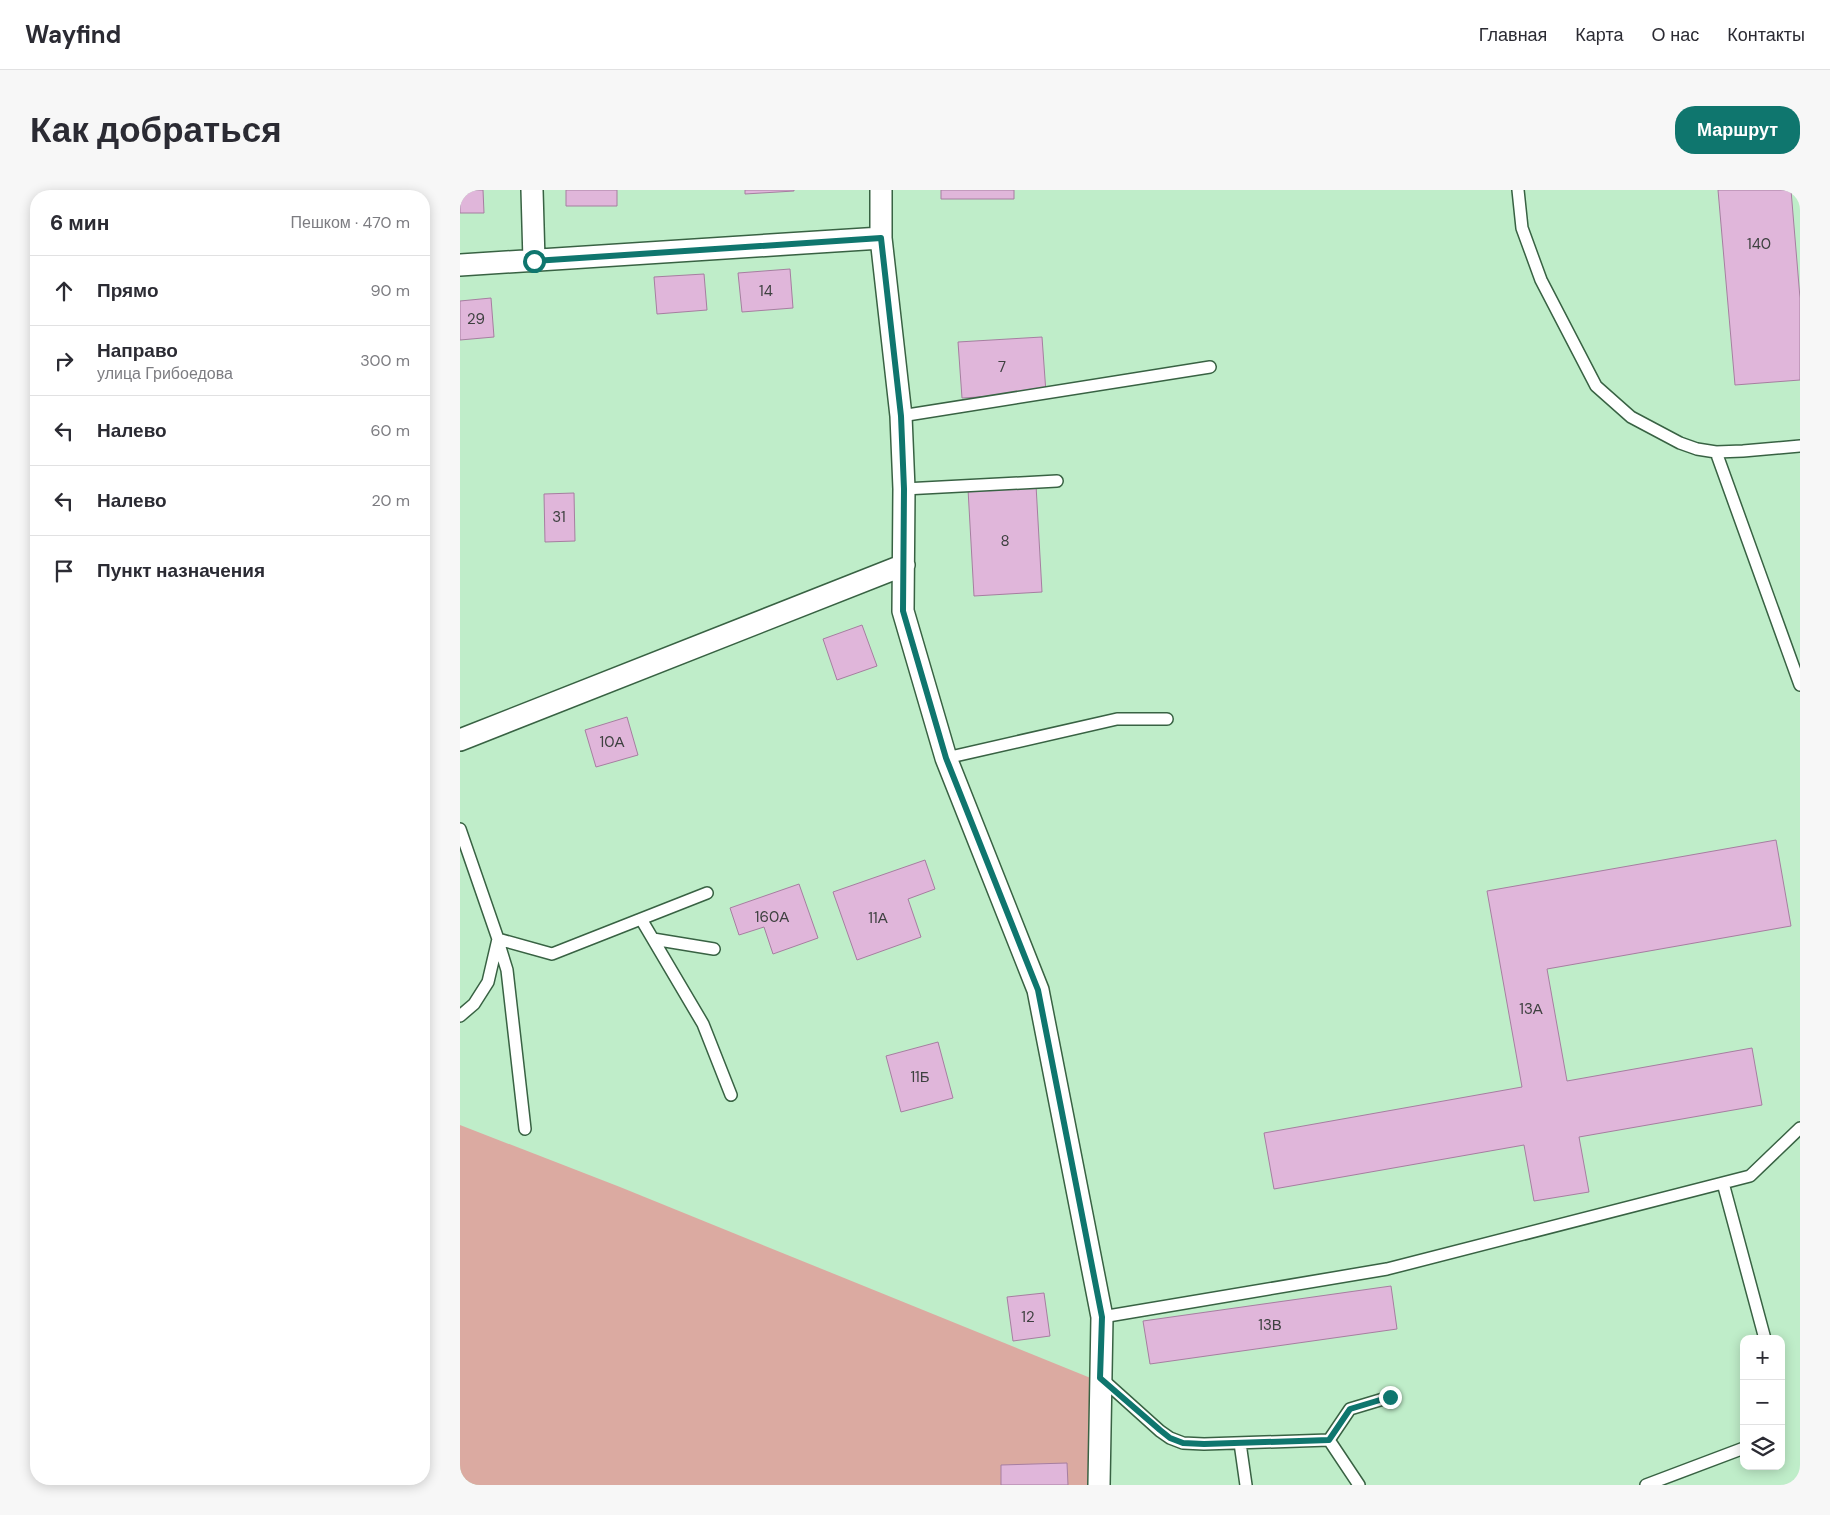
<!DOCTYPE html>
<html lang="ru">
<head>
<meta charset="utf-8">
<style>
	body { margin:0; font-family:"DM Sans",sans-serif; background:#f7f7f7; color:#2b2b33 }
	.controls { position:absolute; right:15px; bottom:15px; display:grid; overflow:hidden; border-radius:10px; box-shadow:0 2px 12px #0003 }
	.controls button { width:45px; height:45px; display:grid; place-items:center; padding:0; border:0; border-bottom:1px solid #e1e1e2; background:#fff; color:#2b2b33; font:25px sans-serif }
	.stop { position:absolute; width:15px; height:15px; margin:-11px; border:4px solid #0f766e; border-radius:50%; background:#fff }
	.stop.end { background:#0f766e; border-color:#fff; box-shadow:0 1px 5px #0008 }
	.list { margin:0; padding:0; list-style:none }
	h2 { display:flex; justify-content:space-between; align-items:center; height:65px; margin:0; padding:0 20px; font-size:21px }
	h2 small { font-size:16px; font-weight:400; color:#7c7c81 }
	.list li { display:grid; grid-template-columns:32px 1fr auto; gap:15px; align-items:center; box-sizing:border-box; height:70px; padding:0 20px; border-top:1px solid #e1e1e2 }
	.list b { display:block; font-size:19px; white-space:nowrap }
	.list p { margin:0; font-size:16px; white-space:nowrap; color:#7c7c81 }
	.list em { font-size:16px; font-style:normal; color:#7c7c81 }
	.icon { flex:none; width:28px; height:28px; fill:none; stroke:currentColor; stroke-width:2; stroke-linecap:round; stroke-linejoin:round }
	.map { position:relative; flex:none; width:1340px; height:1295px; overflow:hidden; border-radius:20px }
	header { display:flex; align-items:center; gap:30px; box-sizing:border-box; height:70px; padding:0 25px; background:#fff; border-bottom:1px solid #e1e1e2 }
	header strong { font-size:24px }
	nav { display:flex; gap:28px; margin-inline-start:auto; font-size:18px }
	.intro { display:flex; align-items:center; justify-content:space-between; box-sizing:border-box; height:120px; padding:0 30px }
	h1 { margin:0; font-size:35px }
	.button { padding:12px 22px; border-radius:20px; background:#0f766e; color:#fff; font-size:18px; font-weight:700 }
	main { display:flex; gap:30px; padding:0 30px }
	aside { flex:1; background:#fff; border-radius:20px; box-shadow:0 2px 12px #0003 }
	.map>svg:first-child { display:block }
</style>
</head>
<body>
<header>
<strong>Wayfind</strong>
<nav><a>Главная</a><a>Карта</a><a>О нас</a><a>Контакты</a></nav>
</header>
<div class="intro"><h1>Как добраться</h1><a class="button">Маршрут</a></div>
<main>
<aside>
<h2>6 мин<small>Пешком · 470 m</small></h2>
<ul class="list">
<li><svg class="icon" aria-label="ahead" viewBox="0 0 24 24"><path d="M12 20V5M6 11l6-6 6 6"/></svg><div><b>Прямо</b></div><em>90 m</em></li>
<li><svg class="icon" aria-label="right" viewBox="0 0 24 24"><path d="M7 20v-9h11M14 6l5 5-5 5"/></svg><div><b>Направо</b><p>улица Грибоедова</p></div><em>300 m</em></li>
<li><svg class="icon" aria-label="left" viewBox="0 0 24 24"><path d="M17 20v-9H6M10 6l-5 5 5 5"/></svg><div><b>Налево</b></div><em>60 m</em></li>
<li><svg class="icon" aria-label="left" viewBox="0 0 24 24"><path d="M17 20v-9H6M10 6l-5 5 5 5"/></svg><div><b>Налево</b></div><em>20 m</em></li>
<li><svg class="icon" aria-label="arrive" viewBox="0 0 24 24"><path d="M6 21V4h12l-3 4 3 4H6"/></svg><div><b>Пункт назначения</b></div></li>
</ul>
</aside>
<div class="map">
<svg width="1340" height="1295" viewBox="0 0 1340 1295">
	<rect width="100%" height="100%" fill="#bfedc9"/>
	<path fill="#dbaaa1" d="M0,935L160,997L638,1191L636,1295H0Z"/>
	<path fill="#e0b6da" stroke="#a67ea0" d="M0,0H23L24,23H0Z
		M106,0H157V16H106Z
		M285,0H334V1L285,4Z
		M481,0H554V9H481Z
		M1258,0H1331L1340,108V190L1275,195Z
		M330,79L333,118L282,122L278,83Z
		M244,84L247,120L197,124L194,87Z
		M31,108L34,147L0,150V111Z
		M582,147L586,203L502,208L498,152Z
		M576,295L582,402L514,406L508,299Z
		M114,303L115,351L85,352L84,304Z
		M402,435L417,476L377,490L363,449Z
		M167,527L178,565L136,577L125,540Z
		M1316,650L1331,736L1087,779L1107,891L1292,858L1302,915L1119,947L1129,1002L1074,1011L1064,955L814,999L804,943L1062,897L1027,701Z
		M465,670L475,699L448,709L461,747L397,770L373,702Z
		M339,694L358,748L313,764L304,737L279,745L270,718Z
		M478,852L493,908L441,922L426,866Z
		M931,1096L937,1139L690,1174L683,1131Z
		M584,1103L590,1146L553,1151L547,1107Z
		M607,1273L608,1295H541V1275Z"/>
	<g fill="none" stroke-linecap="round" stroke-linejoin="round">
		<g stroke="#386243" stroke-width="14">
			<path id="service" d="M1058,0L1062,38L1081,90L1136,196L1171,227L1220,253L1237,259L1256,262L1283,261L1340,256
				M441,226L750,177
				M1256,262L1340,495
				M444,299L597,291
				M486,568L657,529H707
				M0,639L38,749L28,792L14,814L0,826
				M181,729L243,834L271,905
				M38,749L92,764L247,703
				M193,749L254,759
				M38,751L47,780L65,939
				M1263,993L1305,1149
				M642,1127L927,1079L1290,986L1340,938
				M641,1188L700,1241L710,1248L723,1253L744,1254L869,1250L899,1295
				M869,1250L890,1219L930,1207
				M780,1253L786,1295
				M1186,1295L1284,1258"/>
		</g>
		<g stroke="#386243" stroke-width="24">
			<path id="minor" d="M72,0L74,71
				M421,0V48L441,226L444,299L443,421L486,568L578,800L642,1127L639,1295
				M0,75L421,48
				M0,550L444,375"/>
		</g>
		<use href="#service" stroke="#fff" stroke-width="11"/>
		<use href="#minor" stroke="#fff" stroke-width="21"/>
	</g>
	<g fill="none" stroke-linecap="round" stroke-linejoin="round">
		<path stroke="#0f766e" stroke-width="6" d="M74,71L421,48L441,226L444,299L443,421L486,568L578,800L642,1127L640,1188L700,1240L710,1248L723,1253L744,1254L869,1250L890,1219L930,1207"/>
	</g>
	<g text-anchor="middle" dominant-baseline="central" stroke-width="4" stroke-linejoin="round" paint-order="stroke">
		<g font-size="15" fill="#3e4140">
			<text x="1299" y="54">140</text>
			<text x="306" y="101">14</text>
			<text x="16" y="129">29</text>
			<text x="542" y="177">7</text>
			<text x="99" y="327">31</text>
			<text x="545" y="351">8</text>
			<text x="152" y="552">10А</text>
			<text x="312" y="727">160А</text>
			<text x="418" y="728">11А</text>
			<text x="1071" y="819">13А</text>
			<text x="460" y="887">11Б</text>
			<text x="568" y="1127">12</text>
			<text x="810" y="1135">13В</text>
		</g>
	</g>
</svg>
<div class="controls">
<button>+</button>
<button>−</button>
<button><svg class="icon" aria-label="layers" viewBox="0 0 24 24"><path d="M12 4l9 5-9 5-9-5zM3 14l9 5 9-5"/></svg></button>
</div>
<div class="stop" style="left:74px;top:71px"></div>
<div class="stop end" style="left:930px;top:1207px"></div>
</div>
</main>
</body>
</html>
